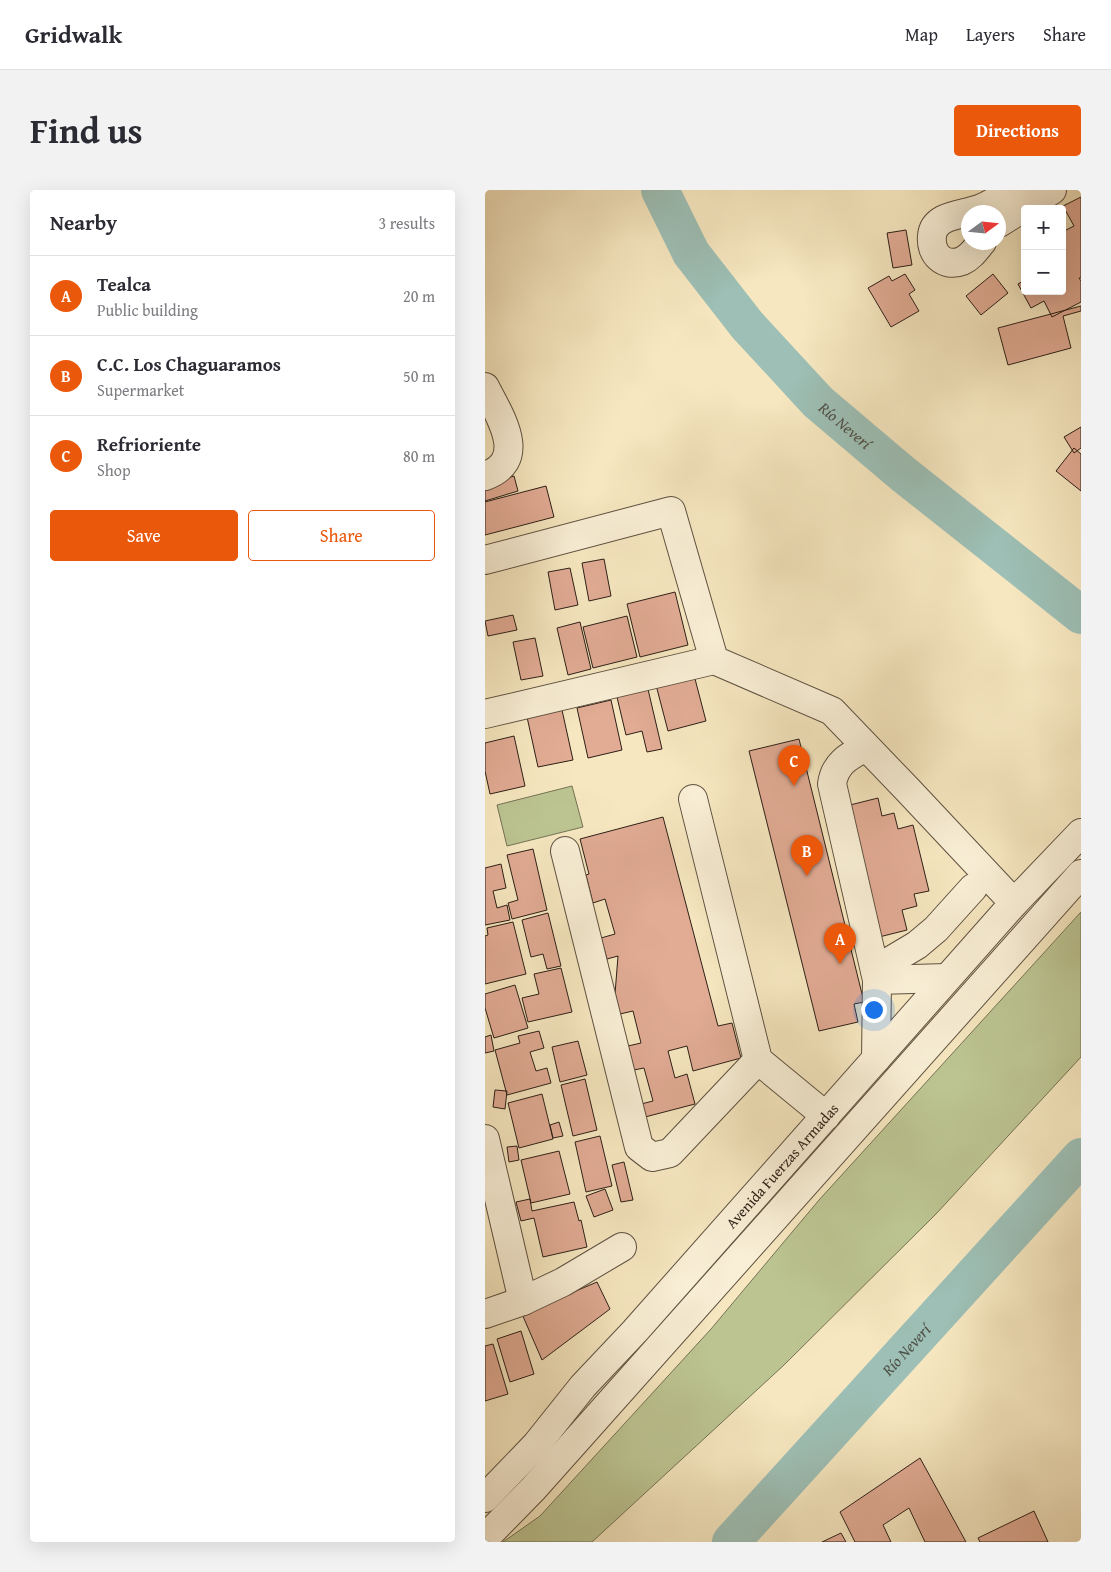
<!DOCTYPE html>
<html lang="en">
<head>
<meta charset="utf-8">
<style>
	body { margin:0; font-family:"Gentium Book Plus",serif; background:#f2f2f3; color:#2b2b33 }
	.controls { position:absolute; right:15px; top:15px; display:grid; overflow:hidden; border-radius:5px; box-shadow:0 5px 20px #0002 }
	.controls button { width:45px; height:45px; display:grid; place-items:center; padding:0; border:0; border-bottom:1px solid #e1e1e2; background:#fff; color:#2b2b33; font:25px sans-serif }
	.compass { position:absolute; left:476px; top:15px; width:45px; height:45px; border-radius:50%; background:#fff; box-shadow:0 5px 20px #0002; rotate:75deg }
	.you { position:absolute; left:388px; top:819px; width:18px; height:18px; margin:-12px; border:4px solid #fff; border-radius:50%; background:#1a73e8; box-shadow:0 0 0 8px #1a73e833 }
	.badge { display:grid; place-items:center; width:32px; height:32px; border-radius:50%; background:#ea580c; color:#fff; font-size:16px; font-weight:700 }
	.pin { position:absolute; translate:-50% -41px; filter:drop-shadow(0 1px 2px #0008) }
	.pin::after { content:''; position:absolute; top:26px; width:18px; height:15px; background:inherit; clip-path:polygon(0 0,100% 0,50% 100%) }
	.list { margin:0; padding:0; list-style:none }
	h2 { display:flex; justify-content:space-between; align-items:center; height:65px; margin:0; padding:0 20px; font-size:21px }
	h2 small { font-size:16px; font-weight:400; color:#7c7c81 }
	.list li { display:grid; grid-template-columns:32px 1fr auto; gap:15px; align-items:center; box-sizing:border-box; height:80px; padding:0 20px; border-top:1px solid #e1e1e2 }
	.list b { display:block; font-size:19px; white-space:nowrap }
	.list p { margin:0; font-size:16px; white-space:nowrap; color:#7c7c81 }
	.list em { font-size:16px; font-style:normal; color:#7c7c81 }
	.actions { display:flex; gap:10px; padding:15px 20px }
	.actions a { flex:1; padding:11px 0; border:1px solid #ea580c; border-radius:5px; text-align:center; font-size:18px; color:#ea580c }
	.actions .main { background:#ea580c; color:#fff }
	.map { position:relative; flex:none; width:596px; height:1352px; overflow:hidden; border-radius:5px }
	header { display:flex; align-items:center; gap:30px; box-sizing:border-box; height:70px; padding:0 25px; background:#fff; border-bottom:1px solid #e1e1e2 }
	header strong { font-size:24px }
	nav { display:flex; gap:28px; margin-inline-start:auto; font-size:18px }
	.intro { display:flex; align-items:center; justify-content:space-between; box-sizing:border-box; height:120px; padding:0 30px }
	h1 { margin:0; font-size:35px }
	.button { padding:12px 22px; border-radius:5px; background:#ea580c; color:#fff; font-size:18px; font-weight:700 }
	main { display:flex; gap:30px; padding:0 30px }
	aside { flex:1; background:#fff; border-radius:5px; box-shadow:0 5px 20px #0002 }
	.map>svg:first-child { display:block }
</style>
</head>
<body>
<header>
<strong>Gridwalk</strong>
<nav><a>Map</a><a>Layers</a><a>Share</a></nav>
</header>
<div class="intro"><h1>Find us</h1><a class="button">Directions</a></div>
<main>
<aside>
<h2>Nearby<small>3 results</small></h2>
<ul class="list">
<li><span class="badge">A</span><div><b>Tealca</b><p>Public building</p></div><em>20 m</em></li>
<li><span class="badge">B</span><div><b>C.C. Los Chaguaramos</b><p>Supermarket</p></div><em>50 m</em></li>
<li><span class="badge">C</span><div><b>Refrioriente</b><p>Shop</p></div><em>80 m</em></li>
</ul>
<div class="actions"><a class="main">Save</a><a>Share</a></div>
</aside>
<div class="map">
<svg width="596" height="1352" viewBox="0 0 596 1352">
	<rect width="100%" height="100%" fill="#f6e7c0"/>
	<filter id="stains"><feTurbulence type="fractalNoise" baseFrequency=".004" numOctaves="4"/><feColorMatrix values="0 0 0 0 .2 0 0 0 0 .09 0 0 0 0 .02 0 0 0 .5 -.17"/></filter>
	<radialGradient id="worn" r=".72"><stop offset=".6" stop-color="#630" stop-opacity="0"/><stop offset="1" stop-color="#630" stop-opacity=".3"/></radialGradient>
	<path fill="#bcc592" stroke="#747254" d="M87,596L98,637L22,656L12,615Z
		M596,722V867L451,1024L299,1175L107,1352H18L55,1326L226,1139L334,1010Z"/>
	<g fill="none" stroke-linecap="round" stroke-linejoin="round">
		<g stroke="#9dbfb5" stroke-width="38">
			<path id="s1" d="M175,0L206,63L262,135L333,212L418,284L596,425"/>
			<path id="s2" d="M246,1352L596,967"/>
		</g>
	</g>
	<path fill="#e1ab94" stroke="#2c1f16" d="M596,7V88H594L596,91V112L567,127L559,111L546,118L533,94L540,90V101H577V42L589,36L578,16Z
		M421,40L427,75L408,78L402,43Z
		M420,84L430,100L424,104L434,121L406,137L383,98L404,86L407,91Z
		M508,84L523,103L496,125L481,106Z
		M596,116V121L578,126L586,158L523,175L513,138Z
		M596,237V258L589,263L579,247Z
		M589,258L596,264V301L571,281Z
		M29,286L33,301L0,311V295Z
		M61,296L69,327L0,345V312Z
		M119,369L126,406L104,411L97,373Z
		M85,378L93,415L70,420L63,382Z
		M190,402L203,455L155,467L142,414Z
		M28,425L32,440L3,446L0,431Z
		M142,426L152,467L108,478L98,437Z
		M95,432L106,479L83,485L72,438Z
		M50,448L58,486L36,490L28,452Z
		M209,485L221,531L183,541L171,495Z
		M162,495L177,559L162,562L157,541L141,545L131,503Z
		M126,510L137,560L103,568L92,518Z
		M77,520L88,570L53,577L42,527Z
		M29,546L40,596L5,604L0,581V553Z
		M314,549L379,812L369,814L373,832L334,841L264,561Z
		M393,608L397,626L409,623L413,639L428,635L444,701L429,704L432,716L417,720L422,740L394,747L361,616Z
		M178,627L233,836L247,833L256,868L208,881L202,856L183,861L190,888L202,884L210,914L160,927L156,914L168,911L159,878L149,880L143,856L156,853L148,821L135,824L130,804L133,766L122,769L116,748L130,744L120,709L108,713L101,685L104,684L95,649Z
		M48,659L62,720L27,729L23,713L33,710L22,665Z
		M16,674L21,698L8,701L12,718L22,715L25,730L0,735V678Z
		M63,723L76,776L62,779L58,764L46,767L37,730Z
		M28,732L41,784L0,794V746L3,745L2,738Z
		M76,778L87,822L43,832L37,808L54,804L49,784Z
		M30,795L43,838L9,848L0,818V804Z
		M54,841L59,858L45,862L51,881L62,878L66,893L22,905L10,860L35,853L33,846Z
		M6,845L9,861L0,863V847Z
		M93,851L102,885L75,892L67,857Z
		M100,889L112,940L88,946L76,895Z
		M10,900L22,901L20,919L8,917Z
		M57,904L68,949L34,958L23,913Z
		M74,932L78,946L68,948L65,935Z
		M115,946L127,996L101,1002L90,952Z
		M32,956L34,970L24,972L22,957Z
		M74,961L85,1004L46,1013L36,970Z
		M139,972L148,1010L136,1012L127,975Z
		M120,999L128,1020L109,1027L101,1006Z
		M45,1009L47,1021L89,1012L94,1031L96,1030L102,1057L58,1067L49,1028L36,1031L31,1012Z
		M112,1092L125,1119L57,1170L37,1124Z
		M36,1141L49,1184L25,1192L12,1149Z
		M8,1154L23,1204L0,1211V1156Z
		M435,1268L481,1352H440L424,1318L398,1335L406,1352H370L355,1322Z
		M549,1321L563,1352H495L493,1348Z
		M356,1343L361,1352H337Z"/>
	<g fill="none" stroke-linecap="round" stroke-linejoin="round">
		<g stroke="#5e5140" stroke-width="30">
			<g id="minor">
				<path d="M514,33L567,0"/>
				<path d="M497,52C491,59 486,67 477,71C459,78 445,64 447,46C449,24 479,25 494,19C506,15 516,7 527,0"/>
				<path d="M0,197C14,225 45,270 0,286"/>
				<path d="M0,370L186,321L229,470L347,521L422,599L529,713"/>
				<path d="M0,524L229,470"/>
				<path d="M381,557C364,566 350,573 347,594L392,790L391,869"/>
				<path d="M208,609L273,870L341,926"/>
				<path d="M80,661L154,957L167,967L185,963L273,870"/>
				<path d="M390,780L432,755L451,739L488,698"/>
				<path d="M392,790L462,788"/>
				<path d="M0,949L38,1111"/>
				<path d="M0,1124L38,1111L78,1092L137,1057"/>
				<path id="s3" d="M0,1308L51,1255L98,1196L150,1141L529,713L596,643"/>
				<path d="M0,1348L48,1299L596,684"/>
			</g>
		</g>
		<use href="#minor" stroke="#f9efd6" stroke-width="28"/>
	</g>
	<g text-anchor="middle" dominant-baseline="central" stroke-width="4" stroke-linejoin="round" paint-order="stroke">
		<g font-size="15" fill="#2c1f16" stroke="#f9efd6">
			<text stroke="none"><textPath href="#s3" startOffset="446">Avenida Fuerzas Armadas</textPath></text>
		</g>
		<g font-size="16" font-style="italic" fill="#4e4f46" stroke="#f9efd6">
			<text stroke="none"><textPath href="#s1" startOffset="302">Río Neverí</textPath></text>
			<text stroke="none"><textPath href="#s2" startOffset="260">Río Neverí</textPath></text>
		</g>
	</g>
	<rect width="100%" height="100%" filter="url(#stains)"/>
	<rect width="100%" height="100%" fill="url(#worn)"/>
</svg>
<div class="controls">
<button>+</button>
<button>−</button>
</div>
<svg class="compass" viewBox="-18 -18 36 36"><path d="M0-13l5 13h-10z" fill="#e53935"/><path d="M0 13l5-13h-10z" fill="#7c7c81"/></svg>
<div class="you"></div>
<div class="pin badge" style="left:355px;top:774px">A</div>
<div class="pin badge" style="left:322px;top:686px">B</div>
<div class="pin badge" style="left:309px;top:596px">C</div>
</div>
</main>
</body>
</html>
